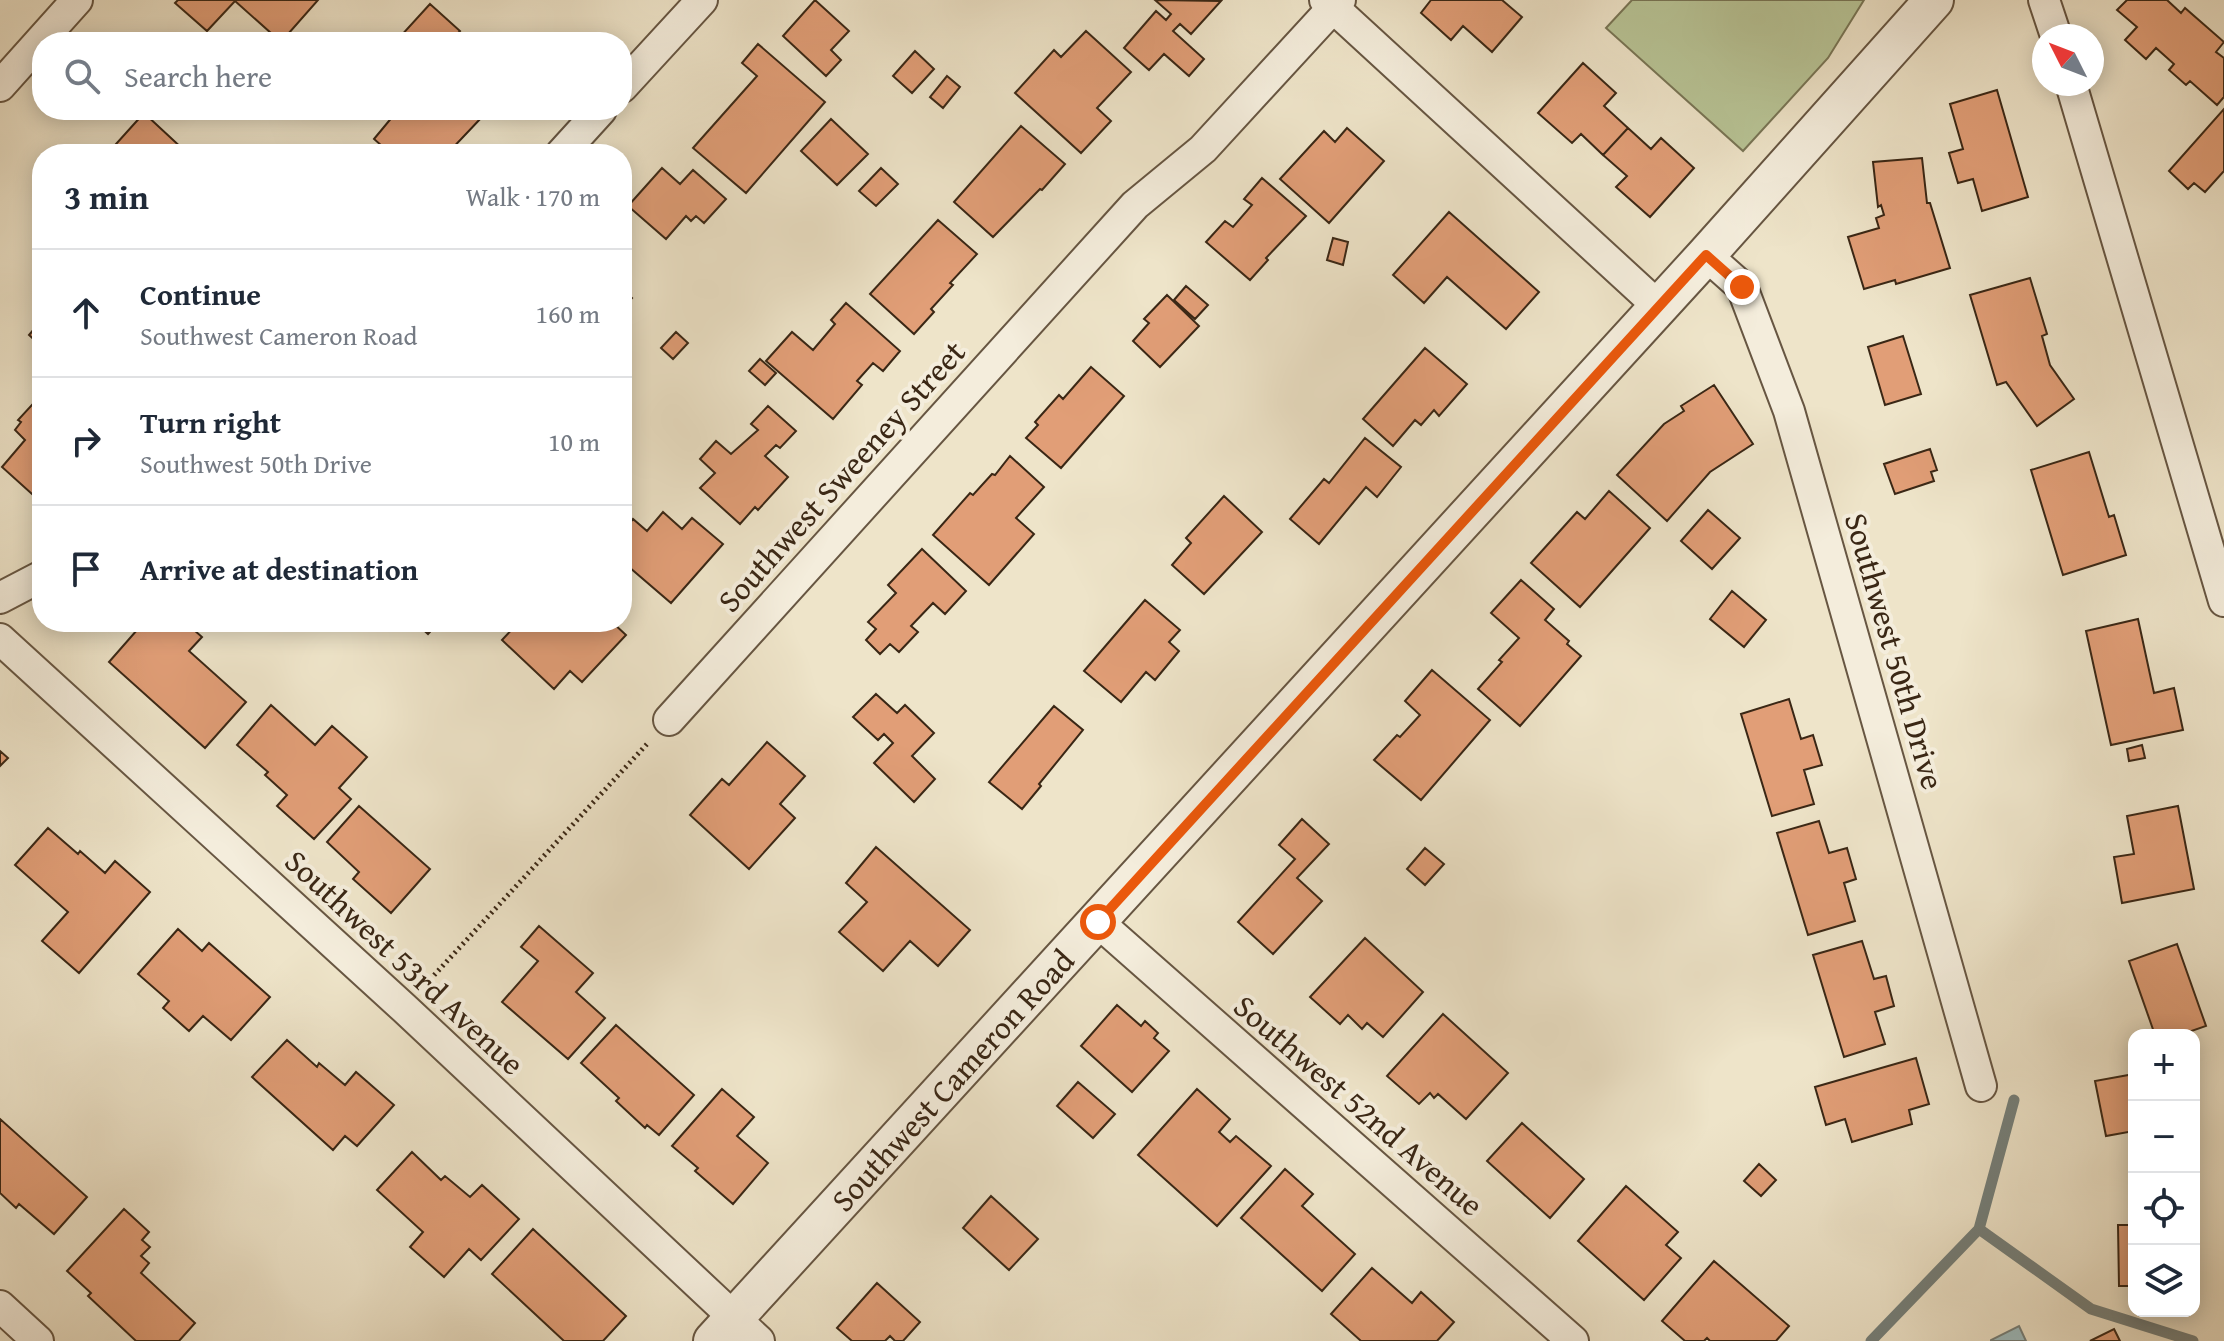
<!DOCTYPE html>
<html lang="en">
<head>
<meta charset="utf-8">
<style>
	body { margin:0; font-family:"Gentium Book Plus",serif; background:#f2f2f3; color:#1f2937 }
	.controls { position:absolute; right:24px; bottom:24px; display:grid; overflow:hidden; border-radius:16px; box-shadow:0 4px 20px #0003 }
	.controls button { width:72px; height:72px; display:grid; place-items:center; padding:0; border:0; border-bottom:2px solid #e0e1e3; background:#fff; color:#1f2937; font:40px sans-serif }
	.compass { position:absolute; left:2032px; top:24px; width:72px; height:72px; border-radius:50%; background:#fff; box-shadow:0 4px 20px #0003; rotate:312deg }
	.stop { position:absolute; width:24px; height:24px; margin:-18px; border:6px solid #ea580c; border-radius:50%; background:#fff }
	.stop.end { background:#ea580c; border-color:#fff; box-shadow:0 2px 8px #0008 }
	.list { margin:0; padding:0; list-style:none }
	h2 { display:flex; justify-content:space-between; align-items:center; height:104px; margin:0; padding:0 32px; font-size:34px }
	h2 small { font-size:26px; font-weight:400; color:#747a83 }
	.list li { display:grid; grid-template-columns:52px 1fr auto; gap:24px; align-items:center; box-sizing:border-box; height:128px; padding:0 32px; border-top:2px solid #e0e1e3 }
	.list b { display:block; font-size:30px; white-space:nowrap }
	.list p { margin:0; font-size:26px; white-space:nowrap; color:#747a83 }
	.list em { font-size:26px; font-style:normal; color:#747a83 }
	.icon { flex:none; width:44px; height:44px; fill:none; stroke:currentColor; stroke-width:2; stroke-linecap:round; stroke-linejoin:round }
	.map { position:relative; flex:none; width:2224px; height:1341px; overflow:hidden }
	.search { position:absolute; background:#fff; box-shadow:0 4px 20px #0003; left:32px; top:32px; width:600px; height:88px; display:flex; align-items:center; gap:20px; box-sizing:border-box; padding:0 28px; border-radius:32px; color:#747a83; font-size:30px }
	.panel { position:absolute; background:#fff; box-shadow:0 4px 20px #0003; left:32px; top:144px; width:600px; height:488px; border-radius:32px }
	.map>svg:first-child { display:block }
</style>
</head>
<body>
<div class="map">
<svg width="2224" height="1341" viewBox="0 0 2224 1341">
	<rect width="100%" height="100%" fill="#eee4c9"/>
	<filter id="stains"><feTurbulence type="fractalNoise" baseFrequency=".0025" numOctaves="4"/><feColorMatrix values="0 0 0 0 .2 0 0 0 0 .09 0 0 0 0 .02 0 0 0 .5 -.17"/></filter>
	<radialGradient id="worn" r=".72"><stop offset=".6" stop-color="#630" stop-opacity="0"/><stop offset="1" stop-color="#630" stop-opacity=".3"/></radialGradient>
	<path fill="#b8c496" stroke="#797656" stroke-width="2" d="M1632,0H1864L1828,58L1743,151L1606,28Z"/>
	<path fill="#9dbcbf" stroke="#75807b" stroke-width="2" d="M2019,1326L2026,1341H1991V1340Z"/>
	<g fill="none" stroke-linecap="round" stroke-linejoin="round">
		<path stroke="#75807b" stroke-width="11" d="M1979,1229L2091,1309L2193,1341
			M1871,1341L1979,1229L2014,1100"/>
	</g>
	<path fill="#e19e77" stroke="#3a2715" stroke-width="2" d="M178,0H318L281,42L235,1L207,31L175,3Z
		M815,0L849,31L831,50L841,60L826,76L783,36Z
		M1155,0L1221,1L1191,34L1180,24L1173,31L1204,59L1189,76L1164,54L1149,70L1124,48L1156,11L1166,20L1171,14Z
		M1431,0H1502L1522,17L1492,52L1463,26L1451,40L1421,13Z
		M2127,0H2167L2181,13L2185,8L2224,42L2216,52L2224,58V97L2217,105L2190,81L2186,85L2169,70L2174,64L2156,48L2146,59L2125,40L2137,27L2117,10Z
		M430,4L460,31L450,42H402L398,39Z
		M1086,31L1131,72L1097,108L1111,121L1081,153L1015,93L1054,50L1061,57Z
		M758,44L825,102L746,193L693,148L757,76L742,63Z
		M915,51L934,69L912,93L893,76Z
		M1583,63L1616,93L1604,106L1628,128L1603,155L1581,134L1572,143L1538,113Z
		M947,76L960,87L943,108L930,97Z
		M1997,90L2028,197L1982,211L1973,179L1958,183L1949,153L1963,149L1950,104Z
		M2224,109V171L2205,192L2194,183L2188,189L2169,171Z
		M398,110H474L482,117L447,154H391L374,139Z
		M144,113L185,151L182,154H107Z
		M831,119L868,154L837,185L801,151Z
		M1021,126L1065,164L1042,190L1040,189L993,237L954,202Z
		M1347,128L1384,161L1329,223L1280,179L1324,131L1335,142Z
		M1628,128L1651,149L1661,138L1694,168L1650,217L1616,187L1627,176L1603,155Z
		M1922,158L1927,203H1930L1950,268L1896,284L1895,280L1864,289L1848,237L1879,228L1876,218L1884,215L1881,205L1878,207L1873,162Z
		M662,168L680,184L693,170L726,199L704,223L696,216L691,221L686,216L666,239L628,206Z
		M881,168L898,184L876,206L859,191Z
		M1262,178L1306,216L1266,258L1268,260L1250,280L1206,242L1225,221L1233,227L1252,205L1244,199Z
		M1449,212L1539,292L1506,329L1447,277L1424,303L1393,275Z
		M938,220L977,254L950,283L953,285L931,309L934,312L914,334L870,294Z
		M1333,238L1348,242L1343,265L1327,260Z
		M2030,278L2047,334L2042,336L2050,365L2074,399L2037,426L2006,382L1997,385L1970,295Z
		M1186,286L1208,305L1195,319L1174,300Z
		M622,289L632,298L622,309Z
		M1167,295L1199,326L1160,367L1133,341L1149,323L1144,319Z
		M846,303L900,351L883,371L873,363L857,381L862,385L833,419L766,361L792,332L813,350L835,324L831,320Z
		M41,321L42,322V347L29,335Z
		M676,332L688,343L673,359L661,348Z
		M1903,336L1921,394L1885,405L1868,347Z
		M1425,348L1467,384L1439,416L1434,410L1421,425L1415,420L1393,446L1363,419Z
		M760,359L776,373L765,385L749,371Z
		M1091,367L1124,396L1061,468L1026,438L1038,425L1035,422L1059,395L1063,399Z
		M1714,385L1753,444L1710,472L1667,521L1617,475L1664,424L1684,411L1681,406Z
		M42,394V503L2,467L25,440L15,430L21,422L18,420Z
		M768,406L796,431L780,448L776,445L765,456L788,477L758,510L755,507L740,524L700,488L715,473L700,459L716,441L731,454L758,430L751,424Z
		M1365,438L1401,467L1377,497L1366,487L1319,544L1290,519L1324,479L1329,483Z
		M1930,449L1937,470L1931,472L1934,481L1895,494L1884,464Z
		M2089,452L2109,517L2114,515L2126,555L2063,575L2031,470Z
		M1010,456L1044,487L1016,518L1034,534L989,585L933,535L970,493L973,495L992,474L995,475Z
		M1609,491L1650,528L1580,607L1531,563L1577,512L1585,519Z
		M1224,496L1262,532L1204,594L1172,565L1191,543L1186,538Z
		M1708,510L1740,538L1712,569L1681,541Z
		M663,512L682,529L692,518L723,544L671,603L622,561L626,553L622,549V532L633,519L647,531Z
		M922,549L966,591L945,614L933,603L911,626L918,632L899,652L890,644L880,654L866,640L876,629L868,622L896,593L888,585Z
		M1521,580L1554,609L1545,620L1569,641L1567,644L1581,656L1520,726L1478,689L1502,662L1499,660L1519,638L1491,613Z
		M1732,591L1766,620L1744,647L1710,619Z
		M1145,600L1180,630L1169,642L1179,651L1155,680L1146,672L1121,702L1084,671Z
		M2138,619L2154,693L2174,688L2183,730L2111,745L2086,631Z
		M144,622H185L202,637L189,651L246,702L205,748L109,662Z
		M415,622H439L428,634Z
		M519,622H612L626,635L582,682L570,671L554,689L502,640Z
		M1432,670L1490,720L1421,800L1374,760L1397,735L1400,737L1420,715L1405,701Z
		M876,694L897,713L905,705L934,733L912,756L935,779L914,802L874,763L893,743L884,734L878,740L853,717Z
		M1789,699L1801,739L1813,735L1822,765L1804,770L1814,804L1772,816L1741,714Z
		M271,705L315,745L332,726L367,757L339,788L351,799L314,839L277,806L287,795L265,775L268,772L237,745Z
		M1054,706L1083,730L1039,784L1041,786L1022,809L989,782Z
		M767,742L805,776L780,804L795,818L749,869L690,815L722,779L729,785Z
		M2142,745L2145,758L2129,761L2127,749Z
		M0,751L8,758L0,766Z
		M359,806L430,869L391,913L353,879L359,872L327,842Z
		M2178,806L2194,889L2122,903L2114,857L2134,854L2127,816Z
		M1302,819L1329,844L1297,878L1322,901L1273,954L1238,922L1295,859L1279,845Z
		M1819,821L1829,853L1847,848L1856,879L1844,883L1855,921L1808,935L1777,833Z
		M48,828L78,854L80,851L105,873L115,861L150,892L79,973L42,941L68,912L15,865Z
		M876,847L970,930L938,966L910,941L883,971L839,932L867,902L846,883Z
		M1425,848L1444,864L1425,885L1407,869Z
		M539,926L593,973L576,992L605,1018L568,1059L502,1002L538,961L521,947Z
		M178,929L202,951L209,943L270,997L231,1040L203,1016L189,1031L163,1008L169,1001L138,974Z
		M1365,938L1423,992L1383,1037L1367,1023L1362,1029L1348,1015L1340,1024L1310,997Z
		M1862,941L1874,979L1886,976L1894,1006L1875,1012L1885,1044L1844,1057L1813,955Z
		M2177,944L2206,1026L2180,1035H2155L2129,961Z
		M1117,1005L1141,1026L1145,1021L1158,1033L1154,1038L1169,1051L1132,1092L1081,1046Z
		M1443,1014L1508,1073L1466,1119L1438,1094L1434,1098L1430,1093L1419,1104L1387,1076Z
		M616,1025L694,1095L659,1135L647,1125L645,1128L616,1101L619,1098L581,1063Z
		M287,1040L317,1067L319,1063L345,1085L356,1072L394,1105L357,1146L345,1136L333,1150L252,1077Z
		M1916,1058L1929,1104L1909,1110L1912,1124L1852,1142L1845,1119L1826,1125L1815,1087Z
		M2134,1074V1131L2106,1136L2095,1081Z
		M1078,1082L1115,1114L1093,1138L1057,1106Z
		M722,1089L754,1117L737,1136L768,1163L733,1204L695,1171L698,1168L672,1146Z
		M1197,1089L1230,1119L1219,1132L1230,1142L1236,1136L1271,1166L1217,1226L1138,1155Z
		M0,1119L87,1197L54,1234L19,1204L16,1208L0,1193Z
		M1522,1123L1584,1179L1550,1218L1487,1161Z
		M412,1152L441,1180L445,1176L470,1197L482,1185L519,1219L481,1260L469,1249L444,1277L410,1247L423,1232L377,1190Z
		M1759,1164L1776,1180L1761,1196L1744,1181Z
		M1285,1169L1313,1194L1302,1206L1355,1254L1322,1291L1241,1218Z
		M1626,1186L1678,1232L1666,1245L1681,1258L1644,1300L1578,1241Z
		M991,1196L1038,1239L1009,1270L963,1228Z
		M124,1209L149,1232L142,1240L150,1247L141,1256L149,1263L141,1273L195,1323L179,1341H136L88,1296L91,1293L67,1271Z
		M2118,1225H2134V1286H2119Z
		M533,1229L626,1316L603,1341H564L492,1274Z
		M2194,1240H2196V1285H2194Z
		M1714,1261L1789,1326L1776,1341H1710L1707,1338L1704,1341H1685L1662,1321Z
		M1372,1268L1412,1303L1421,1292L1454,1322L1437,1341H1361L1331,1314Z
		M877,1283L920,1322L903,1341H895L890,1336L885,1341H852L837,1328Z
		M2114,1329L2120,1341H2090Z"/>
	<g fill="none" stroke-linecap="round" stroke-linejoin="round">
		<g stroke="#675642" stroke-width="34">
			<path id="minor" d="M1325,0L1658,306
				M2044,0L2056,36
				M2071,84L2224,601
				M0,86L77,0
				M622,87L702,0
				M561,154L601,110
				M1706,255L1742,287L1789,411L1981,1086
				M0,598L42,576
				M0,639L404,1008L759,1341
				M669,720L1135,205L1203,149L1340,0
				M1098,922L1573,1341
				M0,1306L38,1341"/>
		</g>
		<g stroke="#675642" stroke-width="42">
			<g id="tertiary">
				<path id="s1" d="M713,1341L1706,255L1934,0"/>
			</g>
		</g>
		<path stroke="#3a2715" stroke-width="5" stroke-dasharray="2 4" stroke-linecap="butt" d="M426,984L647,744"/>
		<use href="#minor" stroke="#f4eddc" stroke-width="30"/>
		<use href="#tertiary" stroke="#f4eddc" stroke-width="38"/>
	</g>
	<g fill="none" stroke-linecap="round" stroke-linejoin="round">
		<path stroke="#ea580c" stroke-width="10" d="M1098,922L1706,255L1742,287"/>
	</g>
	<g text-anchor="middle" dominant-baseline="central" stroke-width="8" stroke-linejoin="round" paint-order="stroke">
		<g font-size="32" fill="#3a2715" stroke="#f4eddc">
			<text transform="translate(841 476) rotate(-48)">Southwest Sweeney Street</text>
			<text transform="translate(1895 651) rotate(74)">Southwest 50th Drive</text>
			<text transform="translate(405 962) rotate(43)">Southwest 53rd Avenue</text>
			<text stroke="none"><textPath href="#s1" startOffset="354">Southwest Cameron Road</textPath></text>
			<text transform="translate(1359 1105) rotate(41)">Southwest 52nd Avenue</text>
		</g>
	</g>
	<rect width="100%" height="100%" filter="url(#stains)"/>
	<rect width="100%" height="100%" fill="url(#worn)"/>
</svg>
<div class="controls">
<button>+</button>
<button>−</button>
<button><svg class="icon" aria-label="locate" viewBox="0 0 24 24"><circle cx="12" cy="12" r="6"/><path d="M12 2v4M12 18v4M2 12h4M18 12h4"/></svg></button>
<button><svg class="icon" aria-label="layers" viewBox="0 0 24 24"><path d="M12 4l9 5-9 5-9-5zM3 14l9 5 9-5"/></svg></button>
</div>
<svg class="compass" viewBox="-18 -18 36 36"><path d="M0-13l5 13h-10z" fill="#e53935"/><path d="M0 13l5-13h-10z" fill="#747a83"/></svg>
<div class="stop" style="left:1098px;top:922px"></div>
<div class="stop end" style="left:1742px;top:287px"></div>
<div class="search"><svg class="icon" aria-label="search" viewBox="0 0 24 24"><circle cx="10" cy="10" r="6"/><path d="M15 15l6 6"/></svg>Search here</div>
<section class="panel">
<h2>3 min<small>Walk · 170 m</small></h2>
<ul class="list">
<li><svg class="icon" aria-label="ahead" viewBox="0 0 24 24"><path d="M12 20V5M6 11l6-6 6 6"/></svg><div><b>Continue</b><p>Southwest Cameron Road</p></div><em>160 m</em></li>
<li><svg class="icon" aria-label="right" viewBox="0 0 24 24"><path d="M7 20v-9h11M14 6l5 5-5 5"/></svg><div><b>Turn right</b><p>Southwest 50th Drive</p></div><em>10 m</em></li>
<li><svg class="icon" aria-label="arrive" viewBox="0 0 24 24"><path d="M6 21V4h12l-3 4 3 4H6"/></svg><div><b>Arrive at destination</b></div></li>
</ul>
</section>
</div>
</body>
</html>
